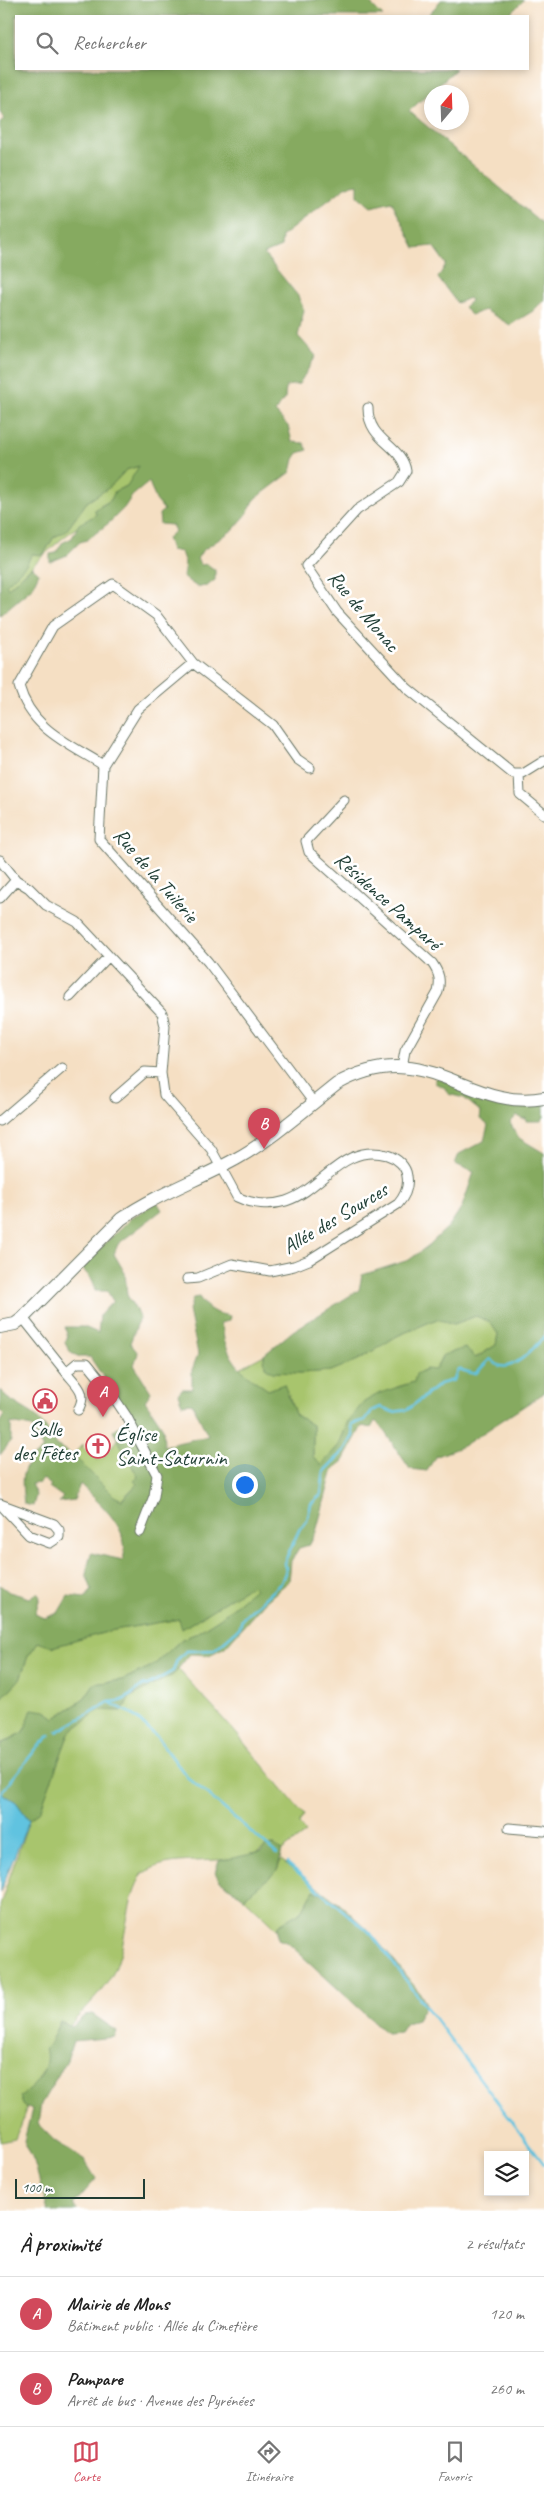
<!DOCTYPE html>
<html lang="fr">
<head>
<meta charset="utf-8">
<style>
	body { margin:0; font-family:Caveat,sans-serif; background:#f2f2f2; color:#222 }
	.controls { position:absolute; right:15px; bottom:15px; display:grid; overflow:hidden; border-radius:0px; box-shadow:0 2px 8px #0003 }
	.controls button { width:45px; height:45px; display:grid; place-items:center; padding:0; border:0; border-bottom:1px solid #e0e0e0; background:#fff; color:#222; font:25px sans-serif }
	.compass { position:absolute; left:424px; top:85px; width:45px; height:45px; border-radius:50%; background:#fff; box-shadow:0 2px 8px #0003; rotate:19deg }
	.scale { position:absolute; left:15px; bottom:12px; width:130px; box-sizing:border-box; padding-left:5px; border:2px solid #1f3d34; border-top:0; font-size:14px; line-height:18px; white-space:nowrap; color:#1f3d34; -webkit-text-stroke:4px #fff; paint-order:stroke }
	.you { position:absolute; left:244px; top:1484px; width:18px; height:18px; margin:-12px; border:4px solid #fff; border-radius:50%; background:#1a73e8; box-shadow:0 0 0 8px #1a73e833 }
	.badge { display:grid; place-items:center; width:32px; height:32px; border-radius:50%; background:#d1495b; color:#fff; font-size:16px; font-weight:700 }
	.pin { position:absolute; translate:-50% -41px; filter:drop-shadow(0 1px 2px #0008) }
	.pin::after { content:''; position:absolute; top:26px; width:18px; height:15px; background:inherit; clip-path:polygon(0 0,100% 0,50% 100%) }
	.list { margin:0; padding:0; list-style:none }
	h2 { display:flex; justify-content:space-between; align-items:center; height:65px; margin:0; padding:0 20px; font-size:21px }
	h2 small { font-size:16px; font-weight:400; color:#767676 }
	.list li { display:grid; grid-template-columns:32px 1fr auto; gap:15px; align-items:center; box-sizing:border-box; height:75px; padding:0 20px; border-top:1px solid #e0e0e0 }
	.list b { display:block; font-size:19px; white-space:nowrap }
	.list p { margin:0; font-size:16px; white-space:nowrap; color:#767676 }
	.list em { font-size:16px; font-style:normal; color:#767676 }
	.icon { flex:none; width:28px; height:28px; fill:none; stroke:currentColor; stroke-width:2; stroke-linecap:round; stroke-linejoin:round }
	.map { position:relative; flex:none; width:544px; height:2211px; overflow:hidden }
	.search { position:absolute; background:#fff; box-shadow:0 2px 8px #0003; left:15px; right:15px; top:15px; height:55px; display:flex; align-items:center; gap:12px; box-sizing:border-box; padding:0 18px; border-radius:0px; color:#767676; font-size:19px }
	.sheet { height:215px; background:#fff }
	nav { display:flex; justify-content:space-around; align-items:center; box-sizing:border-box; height:70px; border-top:1px solid #e0e0e0; background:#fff; font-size:14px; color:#767676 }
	nav a { display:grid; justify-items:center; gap:2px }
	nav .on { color:#d1495b }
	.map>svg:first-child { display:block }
</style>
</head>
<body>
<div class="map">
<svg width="544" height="2211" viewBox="0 0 544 2211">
	<rect width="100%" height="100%" fill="#fff"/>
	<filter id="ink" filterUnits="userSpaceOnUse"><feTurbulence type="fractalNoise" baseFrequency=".02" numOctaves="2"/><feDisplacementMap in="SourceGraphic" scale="10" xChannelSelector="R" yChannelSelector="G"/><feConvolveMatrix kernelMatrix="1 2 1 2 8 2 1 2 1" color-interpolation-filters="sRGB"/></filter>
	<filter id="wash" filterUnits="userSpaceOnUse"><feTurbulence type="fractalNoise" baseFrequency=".0096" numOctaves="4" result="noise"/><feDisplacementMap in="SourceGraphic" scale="20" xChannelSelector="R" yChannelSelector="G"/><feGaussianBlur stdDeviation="1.12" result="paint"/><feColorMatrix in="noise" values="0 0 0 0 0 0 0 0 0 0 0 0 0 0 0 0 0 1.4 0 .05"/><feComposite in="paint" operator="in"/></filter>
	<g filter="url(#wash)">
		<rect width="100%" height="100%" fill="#f5dfc3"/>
		<path fill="#a8c56d" stroke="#648150" d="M140,466L127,486L115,491L111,500L95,509L96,515C62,534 37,563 8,588L6,584L26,565L32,554L43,555L54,537L66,531L87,502L110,487L126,470Z
			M476,1316L490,1322L498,1334L496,1345L475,1358L435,1370L414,1382L397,1387L348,1421L339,1445L321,1466L313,1457V1426L295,1414L289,1395L268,1390L238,1369L264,1355L265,1367L273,1372L301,1373L331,1371L358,1360L397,1336L437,1319L454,1324Z
			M118,1438L138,1477L137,1484L121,1500L113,1496L73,1455L83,1444V1448L98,1460L104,1457Z
			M251,1585L256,1589L220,1618L195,1634L182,1639L154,1665L122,1680L94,1684L83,1700L55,1718L46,1711L24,1732L0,1744V1700L20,1679L28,1656L38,1642L52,1647L114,1630L180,1619L182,1629Z
			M178,1669L236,1733L304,1815L299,1824L306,1833L282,1851L274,1845L266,1846C248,1866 188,1857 161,1865C155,1867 149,1870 143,1873C126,1900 128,1931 118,1961C111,1986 86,2006 70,2026L60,2021L50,2043L47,2064L23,2105L27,2107L15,2139L0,2142V1905L29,1820L40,1811L69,1733L99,1710L122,1711L130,1697L173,1675Z
			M281,1860L341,1905L314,1890L302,1911L278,1925V1930L244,1898L277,1871Z"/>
		<path fill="#86aa60" stroke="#52744a" d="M0,0H367L383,16H16V69H456L409,111L544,225V300L533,311L510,325L485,310L471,315L464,307L471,301L469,298L457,303L438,278L446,264L433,246L415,248L392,202L371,207L358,196V184L347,186L282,236L281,247L264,254L298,296L304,310L298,336L316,356L299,384L286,386L285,398L275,412L288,426L292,442L304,443L308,450L298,453L294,459L291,472L255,499L247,514L234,529L202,551L197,559L201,565L207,564L215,570V580L207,586L197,587L183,577L185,563L181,552L171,550L167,538L175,531L172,525L160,524L159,514L164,510L156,500L149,482L132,496L124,508L110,522L87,540L80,542L67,555L50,562V554L56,553L62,543L72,538L79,524L96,515L95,510L111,500L115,491L127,486L139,466L126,470L110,487L87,502L66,531L54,537L43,555L32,554L26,565L6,585L8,588L32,567L39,573L32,588L0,615V122L4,119L0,112Z
			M441,0H524L508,16H428Z
			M435,1077L495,1102L544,1101V1117L541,1121H526V1118L522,1119L517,1115L510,1123L519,1138L544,1153V1393L463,1446L435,1457L427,1471L410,1469L380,1425L375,1421L371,1428L362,1426L343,1461L333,1469L316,1532L309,1545L299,1548L291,1561L289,1581L264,1603L225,1647L209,1655L190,1654L173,1675L130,1697L122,1711L99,1710L69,1733L40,1811L29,1820L16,1802L0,1792V1745L24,1732L32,1709L46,1711L55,1718L83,1700L94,1684L122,1680L154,1665L182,1639L195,1634L220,1618L255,1589L251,1585L182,1629L179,1619L114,1630L52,1647L38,1642L28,1656L20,1679L0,1700V1585L9,1592L30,1598L37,1593L40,1597L35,1614L45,1618L58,1613L68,1596L85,1598L92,1590L86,1574L91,1553L123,1560C132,1528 100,1505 80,1484L74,1500L59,1502L63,1497L49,1487L51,1485L43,1479L40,1483L31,1484L36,1495L33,1506L24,1504C21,1475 19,1468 43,1449L32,1427L11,1423V1441L0,1455V1422L4,1415L0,1411V1390L7,1398L33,1414L46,1428L56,1445L73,1455L114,1496L122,1500L137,1484L134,1481L138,1477L113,1431L125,1421L131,1419L90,1357H80L71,1353L65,1342L68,1337L65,1327H84L98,1333L100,1315L113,1301L107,1291H95L93,1281L81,1267L130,1219L157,1202L162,1210L118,1244L114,1254L125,1273L127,1295L140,1317L130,1343L138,1353L134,1365L151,1392L145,1401L163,1428L164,1446L208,1436L192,1403L182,1404L178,1394L182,1389H192V1370L198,1354L189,1310L193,1298L199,1297C208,1311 215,1313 230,1316L229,1321L220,1323C225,1331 222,1338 226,1345C235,1368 248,1376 268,1390L284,1384L295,1414L313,1426V1457L321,1465L339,1445L348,1421L364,1402L380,1393L414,1382L416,1374L426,1369L435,1370L443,1355L465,1348L476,1358L496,1345L498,1334L490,1322L476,1316L454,1324L437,1319L397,1336L358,1360L331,1371L301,1373L273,1372L265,1367L264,1355L293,1331L359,1290L362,1275L409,1260L429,1245L449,1226L462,1207L474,1172L455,1164L459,1154L484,1141L488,1125L480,1119L481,1112L464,1098L448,1094L445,1088L435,1083Z
			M274,1845L282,1851L277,1871L244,1898L219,1880L215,1872L219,1861L261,1852L266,1846Z
			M314,1890L341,1905L371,1933L420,1993L426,2004L417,2020L406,2023L400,2032L386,2033L288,1943L278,1939V1925L302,1911Z
			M92,2014L117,2031L115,2037L73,2041L67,2060L41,2104L38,2124L55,2141L85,2161L96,2179L74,2204L77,2211H48L34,2162L24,2141L32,2109L23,2105L20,2096C36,2087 51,2067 45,2048L50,2043L60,2021L72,2027L85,2015Z"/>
		<path fill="#61c3e0" stroke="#40808a" d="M0,1792L16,1802L29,1820L0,1892Z"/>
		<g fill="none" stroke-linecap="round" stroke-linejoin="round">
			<path stroke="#61c3e0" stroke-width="2.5" d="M111,1703L132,1714L157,1737L187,1777L277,1854
				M57,1732L109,1702L120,1701L127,1698L143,1685H148L173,1671L177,1660L186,1651L214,1650L236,1631L240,1627L242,1619L281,1583L287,1568L284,1563L300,1528L307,1521L311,1504L321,1495L324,1471L345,1450L353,1436L352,1424L365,1420L372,1411L381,1407L393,1412L407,1410L440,1384L454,1380L458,1369L475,1374L490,1359C494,1361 496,1365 500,1366C516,1370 534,1347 544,1337
				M1,1793L36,1749L50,1735
				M287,1863L372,1935L544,2164"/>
		</g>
	</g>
	<g filter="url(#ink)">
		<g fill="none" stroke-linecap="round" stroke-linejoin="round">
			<g stroke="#6a7666" stroke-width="11">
				<path id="street" d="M368,408C368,441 402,445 406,471L399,482L357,510L306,566L337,612L407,688L513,774H523L544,761
					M193,663L138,709L103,765L99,839L208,962L314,1103
					M103,765C68,743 31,729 19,686L53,626L113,584L156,615L193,663L273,725L297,759L310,768
					M519,775L520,794L544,814
					M344,800L306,841L309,852L432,963C439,973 441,980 438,992L405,1051L402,1067
					M0,860L16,880L29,888L46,905L77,922L162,1013L165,1026L161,1073L164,1095L211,1149L237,1197C252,1204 270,1206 286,1201C323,1189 342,1143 387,1155C397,1158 406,1166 407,1176C409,1187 405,1196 398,1204L309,1260L294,1266L270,1271L232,1264L198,1278L187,1279
					M0,898L16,880
					M70,997L108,957
					M115,1098L145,1072L161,1073
					M0,1121L62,1068
					M23,1318L66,1372L77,1363H87L109,1390L127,1417L157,1475L154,1496L140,1532
					M66,1372C77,1386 88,1392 78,1410
					M0,1504L54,1524L59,1530V1537L50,1543L29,1535Z
					M509,1828L544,1831"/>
			</g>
			<g stroke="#6a7666" stroke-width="14">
				<path id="secondary" d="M0,1327L15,1324L23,1318L121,1219C157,1194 198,1180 236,1159C272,1139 304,1110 337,1084C427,1034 466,1112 544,1098"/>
			</g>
			<use href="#street" stroke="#fff" stroke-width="9"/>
			<use href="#secondary" stroke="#fff" stroke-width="12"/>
		</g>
	</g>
	<defs>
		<g id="civic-ring" transform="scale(1.25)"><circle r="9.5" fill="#fff" stroke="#d1495b" stroke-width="1.5"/><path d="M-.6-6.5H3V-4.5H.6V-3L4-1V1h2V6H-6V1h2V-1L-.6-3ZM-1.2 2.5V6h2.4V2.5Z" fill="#d1495b"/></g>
		<g id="church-ring" transform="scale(1.25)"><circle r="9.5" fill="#fff" stroke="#d1495b" stroke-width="1.5"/><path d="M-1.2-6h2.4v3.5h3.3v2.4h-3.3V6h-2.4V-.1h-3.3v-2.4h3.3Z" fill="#d1495b"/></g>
	</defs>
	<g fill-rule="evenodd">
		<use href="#civic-ring" x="45" y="1401"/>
		<use href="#church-ring" x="98" y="1446"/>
	</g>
	<g text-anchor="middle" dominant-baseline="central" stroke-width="5" stroke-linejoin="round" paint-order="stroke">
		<g font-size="21" fill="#1f3d34" stroke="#fff">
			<text transform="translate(364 611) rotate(50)">Rue de Monac</text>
			<text transform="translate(156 875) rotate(49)">Rue de la Tuilerie</text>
			<text transform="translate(388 901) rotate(42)">Résidence Pamparé</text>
			<text transform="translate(335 1218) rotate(-31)">Allée des Sources</text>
		</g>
		<g font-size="21" fill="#1f3d34" stroke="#fff">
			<text x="45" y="1429">Salle<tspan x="45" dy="24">des Fêtes</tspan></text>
			<text x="116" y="1434" text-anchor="start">Église<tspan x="116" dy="24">Saint-Saturnin</tspan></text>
		</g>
	</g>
</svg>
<div class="controls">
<button><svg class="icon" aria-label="layers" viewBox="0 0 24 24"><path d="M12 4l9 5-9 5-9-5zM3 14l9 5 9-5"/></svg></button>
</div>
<svg class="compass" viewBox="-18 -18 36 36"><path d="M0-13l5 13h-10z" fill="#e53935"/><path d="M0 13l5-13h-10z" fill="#767676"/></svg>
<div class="scale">100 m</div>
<div class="you"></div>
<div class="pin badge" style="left:103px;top:1417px">A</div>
<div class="pin badge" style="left:264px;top:1149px">B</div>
<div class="search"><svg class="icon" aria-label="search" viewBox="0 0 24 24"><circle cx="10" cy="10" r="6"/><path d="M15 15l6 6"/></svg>Rechercher</div>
</div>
<section class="sheet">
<h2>À proximité<small>2 résultats</small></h2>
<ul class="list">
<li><span class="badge">A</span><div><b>Mairie de Mons</b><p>Bâtiment public · Allée du Cimetière</p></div><em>120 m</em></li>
<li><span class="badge">B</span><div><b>Pampare</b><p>Arrêt de bus · Avenue des Pyrénées</p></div><em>260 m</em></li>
</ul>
</section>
<nav>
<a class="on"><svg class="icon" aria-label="map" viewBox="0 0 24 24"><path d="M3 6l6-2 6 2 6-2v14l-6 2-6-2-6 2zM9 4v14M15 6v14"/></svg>Carte</a>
<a><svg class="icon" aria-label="directions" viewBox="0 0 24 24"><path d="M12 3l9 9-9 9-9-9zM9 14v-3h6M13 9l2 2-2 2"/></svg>Itinéraire</a>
<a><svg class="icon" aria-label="saved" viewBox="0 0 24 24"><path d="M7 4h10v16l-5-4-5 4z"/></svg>Favoris</a>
</nav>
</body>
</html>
